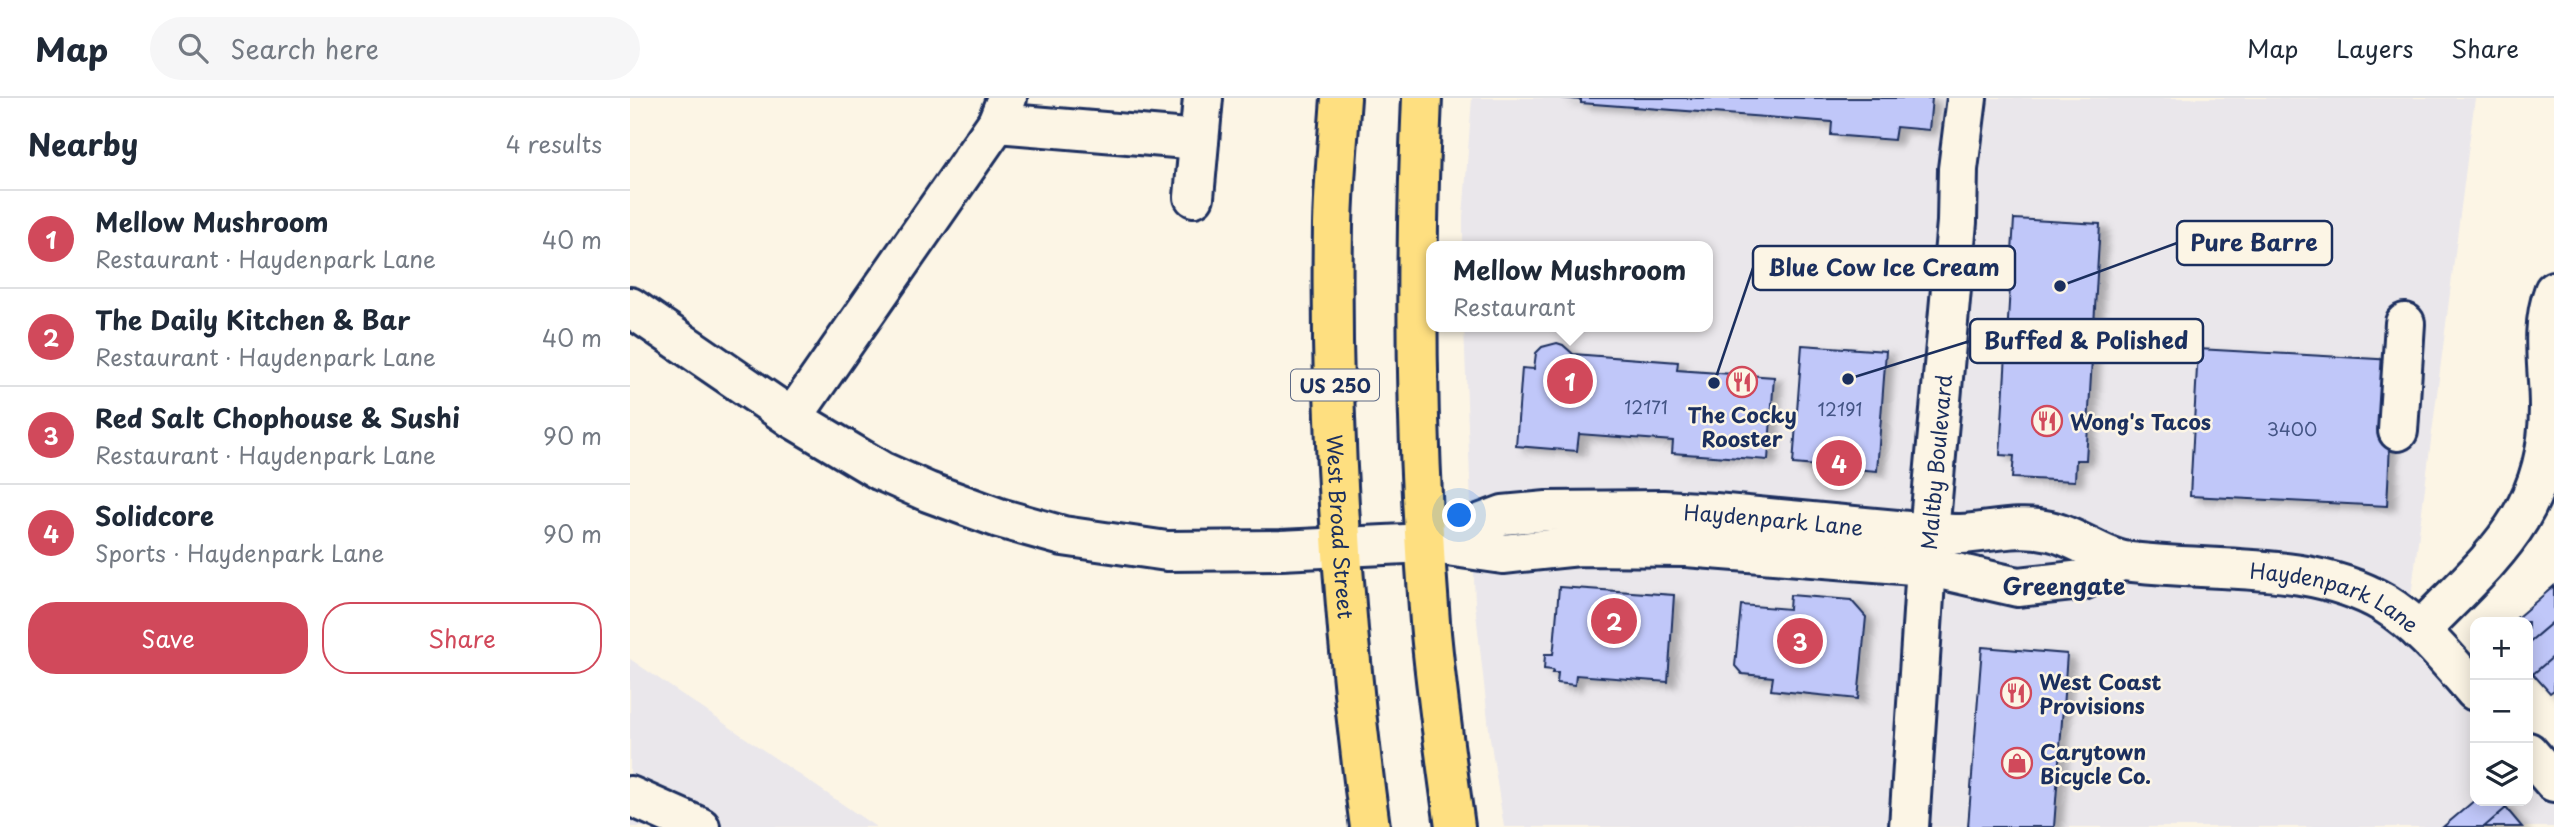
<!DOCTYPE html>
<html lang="en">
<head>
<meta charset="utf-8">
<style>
	body { margin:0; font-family:"Playpen Sans",sans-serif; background:#f6f6f7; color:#1f2937 }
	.controls { position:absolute; right:21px; bottom:21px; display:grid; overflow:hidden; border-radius:14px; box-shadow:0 4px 18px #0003 }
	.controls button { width:63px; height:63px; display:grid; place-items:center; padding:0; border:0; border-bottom:2px solid #e0e1e3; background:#fff; color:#1f2937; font:35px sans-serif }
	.you { position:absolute; left:830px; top:418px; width:24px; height:24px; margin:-18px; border:5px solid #fff; border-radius:50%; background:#1a73e8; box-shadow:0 0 0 10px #1a73e833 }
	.badge { display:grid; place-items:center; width:46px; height:46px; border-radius:50%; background:#d1495b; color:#fff; font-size:23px; font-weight:700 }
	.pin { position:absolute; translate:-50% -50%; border:4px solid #fff; box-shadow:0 2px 7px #0006 }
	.popup { position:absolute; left:796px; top:143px; width:287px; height:91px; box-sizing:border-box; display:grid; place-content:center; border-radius:14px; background:#fff; filter:drop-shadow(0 2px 5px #0005); font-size:23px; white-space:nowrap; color:#747a83 }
	.popup b { font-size:26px; color:#1f2937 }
	.popup::after { content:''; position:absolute; left:50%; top:100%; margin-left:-14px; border:14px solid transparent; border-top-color:#fff }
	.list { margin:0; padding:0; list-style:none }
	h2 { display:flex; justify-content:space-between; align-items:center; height:91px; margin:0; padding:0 28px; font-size:30px }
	h2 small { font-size:23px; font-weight:400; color:#747a83 }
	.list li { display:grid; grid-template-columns:46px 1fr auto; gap:21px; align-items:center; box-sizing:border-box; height:98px; padding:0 28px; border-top:2px solid #e0e1e3 }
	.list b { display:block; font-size:26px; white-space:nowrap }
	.list p { margin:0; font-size:23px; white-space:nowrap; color:#747a83 }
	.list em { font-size:23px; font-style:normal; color:#747a83 }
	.actions { display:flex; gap:14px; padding:21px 28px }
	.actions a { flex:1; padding:16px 0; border:2px solid #d1495b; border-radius:28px; text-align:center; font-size:24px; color:#d1495b }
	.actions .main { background:#d1495b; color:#fff }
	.icon { flex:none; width:38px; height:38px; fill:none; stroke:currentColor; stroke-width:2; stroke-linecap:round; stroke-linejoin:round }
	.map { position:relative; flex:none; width:1924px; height:729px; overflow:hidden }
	header { display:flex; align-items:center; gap:42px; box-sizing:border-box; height:98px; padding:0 35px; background:#fff; border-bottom:2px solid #e0e1e3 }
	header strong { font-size:33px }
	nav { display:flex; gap:38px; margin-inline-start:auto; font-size:24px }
	.search { width:490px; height:63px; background:#f6f6f7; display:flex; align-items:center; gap:18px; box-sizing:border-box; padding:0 24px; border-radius:38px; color:#747a83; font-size:26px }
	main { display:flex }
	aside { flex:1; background:#fff }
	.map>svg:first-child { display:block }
</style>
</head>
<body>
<header>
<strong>Map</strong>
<div class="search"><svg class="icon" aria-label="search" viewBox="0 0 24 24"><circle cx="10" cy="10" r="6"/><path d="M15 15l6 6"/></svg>Search here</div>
<nav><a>Map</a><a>Layers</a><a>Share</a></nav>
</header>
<main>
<aside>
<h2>Nearby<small>4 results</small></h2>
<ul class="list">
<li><span class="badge">1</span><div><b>Mellow Mushroom</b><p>Restaurant · Haydenpark Lane</p></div><em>40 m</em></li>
<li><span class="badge">2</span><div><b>The Daily Kitchen &amp; Bar</b><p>Restaurant · Haydenpark Lane</p></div><em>40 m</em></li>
<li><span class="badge">3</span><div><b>Red Salt Chophouse &amp; Sushi</b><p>Restaurant · Haydenpark Lane</p></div><em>90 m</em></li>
<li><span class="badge">4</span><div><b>Solidcore</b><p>Sports · Haydenpark Lane</p></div><em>90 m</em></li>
</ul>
<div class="actions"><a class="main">Save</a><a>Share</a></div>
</aside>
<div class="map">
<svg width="1924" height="729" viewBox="0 0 1924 729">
	<defs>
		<filter id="shadow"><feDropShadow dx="8" dy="4.5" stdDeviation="3.5" flood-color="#0004"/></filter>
	</defs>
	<rect width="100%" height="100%" fill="#fcf5e5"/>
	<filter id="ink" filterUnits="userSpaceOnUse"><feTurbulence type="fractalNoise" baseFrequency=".0143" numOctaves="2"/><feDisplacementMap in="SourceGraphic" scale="14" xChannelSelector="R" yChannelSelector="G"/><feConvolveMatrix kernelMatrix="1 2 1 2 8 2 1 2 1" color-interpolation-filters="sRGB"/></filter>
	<g filter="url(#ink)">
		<path fill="#eae7eb" d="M842,0H1845L1779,514L1845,582V703H1898V643L1924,673V729H874L860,640L845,506L834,229H1078V148H833V119Z
			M0,561L246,729H0Z"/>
		<path fill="#c0c7f9" stroke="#1b2f5e" stroke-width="2" filter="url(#shadow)" d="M931,0H1302L1299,32L1266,29L1264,42L1201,37L1202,24L951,5V2Z
			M1384,121L1470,126L1456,362H1446L1445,383L1382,380L1384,358L1370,357Z
			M927,245L933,247L943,256L1048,264L1047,272L1144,279L1138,362L1042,355L1043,343L949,336L947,353L886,348L892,270L904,271L906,255L912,249Z
			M1172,247L1256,253L1247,373L1163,366Z
			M1568,251L1764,262L1757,408L1560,398Z
			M1924,488V523L1898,545V524H1882Z
			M929,489L1044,497L1038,584L946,577L945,587L927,585L928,575H922L923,572L914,571L915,556H923L924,549Z
			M1160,497L1221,502L1236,519L1228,601L1141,592L1143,579L1112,576L1105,568L1111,507L1159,511Z
			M1924,523V558L1903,576L1898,569V545Z
			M1352,549L1437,556L1424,729H1338Z
			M1924,558V592L1920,595L1903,576Z
			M1845,702L1870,703L1876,710L1854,729H1813Z
			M1876,710L1892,729H1854Z"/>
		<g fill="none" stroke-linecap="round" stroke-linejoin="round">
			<g stroke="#1b2f5e" stroke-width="44">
				<g id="minor">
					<path d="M367,25L569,42"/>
					<path d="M564,99L573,0"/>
					<path d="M0,209L162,320L251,373L298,394L369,420L433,438L537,453L651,452L796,445L873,456L949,448L1056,449L1296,468L1388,489L1453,482L1490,463"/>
					<path d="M162,320L367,25L377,0"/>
					<path d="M1768,333L1775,225"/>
					<path id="s1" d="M801,444L873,417L917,413L1033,412L1085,415L1299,435C1309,435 1320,436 1331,436C1361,434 1390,426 1420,433C1444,438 1474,460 1494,463C1578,475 1679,461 1754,505C1790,527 1818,562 1845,593"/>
					<path d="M1790,533C1859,461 1919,418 1919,309C1919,270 1910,231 1924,193"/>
					<path d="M1898,654L1924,684"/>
					<path d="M0,698L70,729"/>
					<path id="s2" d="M1279,729L1296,468L1327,124L1328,71L1337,0"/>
				</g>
			</g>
			<g stroke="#1b2f5e" stroke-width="44">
				<g id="major">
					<path id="s3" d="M711,0C708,42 704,85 703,127C700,328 713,530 740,729"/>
					<path d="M792,0C784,175 786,350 800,524C806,593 816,661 825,729"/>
				</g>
			</g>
			<use href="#minor" stroke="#fcf5e5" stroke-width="38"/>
			<use href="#major" stroke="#fedf80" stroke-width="38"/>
		</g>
	</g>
	<defs>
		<g id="restaurant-ring" transform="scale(1.575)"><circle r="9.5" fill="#fcf5e5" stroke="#d1495b" stroke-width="1.5"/><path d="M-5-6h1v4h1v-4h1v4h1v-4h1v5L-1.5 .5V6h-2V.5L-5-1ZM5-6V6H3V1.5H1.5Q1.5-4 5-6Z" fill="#d1495b"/></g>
		<g id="shop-ring" transform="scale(1.575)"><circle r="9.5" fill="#fcf5e5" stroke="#d1495b" stroke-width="1.5"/><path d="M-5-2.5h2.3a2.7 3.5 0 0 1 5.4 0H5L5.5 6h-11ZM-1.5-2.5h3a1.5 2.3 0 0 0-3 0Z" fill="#d1495b"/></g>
	</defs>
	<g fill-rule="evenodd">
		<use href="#restaurant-ring" x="1112" y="284"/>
		<use href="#restaurant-ring" x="1417" y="323"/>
		<use href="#restaurant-ring" x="1386" y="595"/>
		<use href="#shop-ring" x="1387" y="665"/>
	</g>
	<g text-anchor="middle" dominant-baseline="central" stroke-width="5" stroke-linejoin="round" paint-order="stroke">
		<g font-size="18" fill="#445585">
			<text x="1016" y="308">12171</text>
			<text x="1210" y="310">12191</text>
			<text x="1662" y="330">3400</text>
		</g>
		<rect fill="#fcf5e5" stroke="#5e6a86" stroke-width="2" x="661" y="271.5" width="88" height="31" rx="5"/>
		<g font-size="19" font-weight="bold" fill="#1b2f5e">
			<text x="705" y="287">US 250</text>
		</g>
		<g font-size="21" font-weight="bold" fill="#1b2f5e" stroke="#fcf5e5" text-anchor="start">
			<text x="1112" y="316" text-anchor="middle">The Cocky<tspan x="1112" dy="24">Rooster</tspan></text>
			<text x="1440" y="323">Wong's Tacos</text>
			<text x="1409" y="583">West Coast<tspan x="1409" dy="24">Provisions</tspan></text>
			<text x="1410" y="653">Carytown<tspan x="1410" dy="24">Bicycle Co.</tspan></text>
		</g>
		<g font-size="21" fill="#1b2f5e" stroke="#fcf5e5">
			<text stroke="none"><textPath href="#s2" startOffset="366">Maltby Boulevard</textPath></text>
			<text stroke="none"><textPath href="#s1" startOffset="348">Haydenpark Lane</textPath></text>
			<text stroke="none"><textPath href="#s3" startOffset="429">West Broad Street</textPath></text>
			<text stroke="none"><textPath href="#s1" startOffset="922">Haydenpark Lane</textPath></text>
		</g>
		<g font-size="23" font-weight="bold" fill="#1b2f5e" stroke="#fcf5e5">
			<text x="1434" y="487">Greengate</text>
		</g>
	</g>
	<path fill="none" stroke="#1b2f5e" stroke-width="2.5" d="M1430 188L1547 145M1084 285L1123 170M1218 281L1340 243"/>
	<g fill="#1b2f5e" stroke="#fcf5e5" stroke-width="2.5">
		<circle cx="1430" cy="188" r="7"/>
		<circle cx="1084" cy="285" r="7"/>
		<circle cx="1218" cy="281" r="7"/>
	</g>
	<g fill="#fcf5e5" stroke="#1b2f5e" stroke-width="2.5">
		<rect x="1547" y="123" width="155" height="44" rx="7"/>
		<rect x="1123" y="148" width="262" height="44" rx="7"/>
		<rect x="1340" y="221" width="233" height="44" rx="7"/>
	</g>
	<g font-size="23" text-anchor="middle" font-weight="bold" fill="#1b2f5e">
		<text x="1624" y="153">Pure Barre</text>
		<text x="1254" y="178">Blue Cow Ice Cream</text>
		<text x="1456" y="251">Buffed &amp; Polished</text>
	</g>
</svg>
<div class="controls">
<button>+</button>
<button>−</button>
<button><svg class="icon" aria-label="layers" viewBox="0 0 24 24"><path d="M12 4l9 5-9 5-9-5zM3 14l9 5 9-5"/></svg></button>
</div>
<div class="you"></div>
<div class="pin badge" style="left:940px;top:283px">1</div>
<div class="popup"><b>Mellow Mushroom</b>Restaurant</div>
<div class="pin badge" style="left:984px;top:523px">2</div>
<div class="pin badge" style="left:1170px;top:543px">3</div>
<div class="pin badge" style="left:1209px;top:365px">4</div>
</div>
</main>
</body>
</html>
